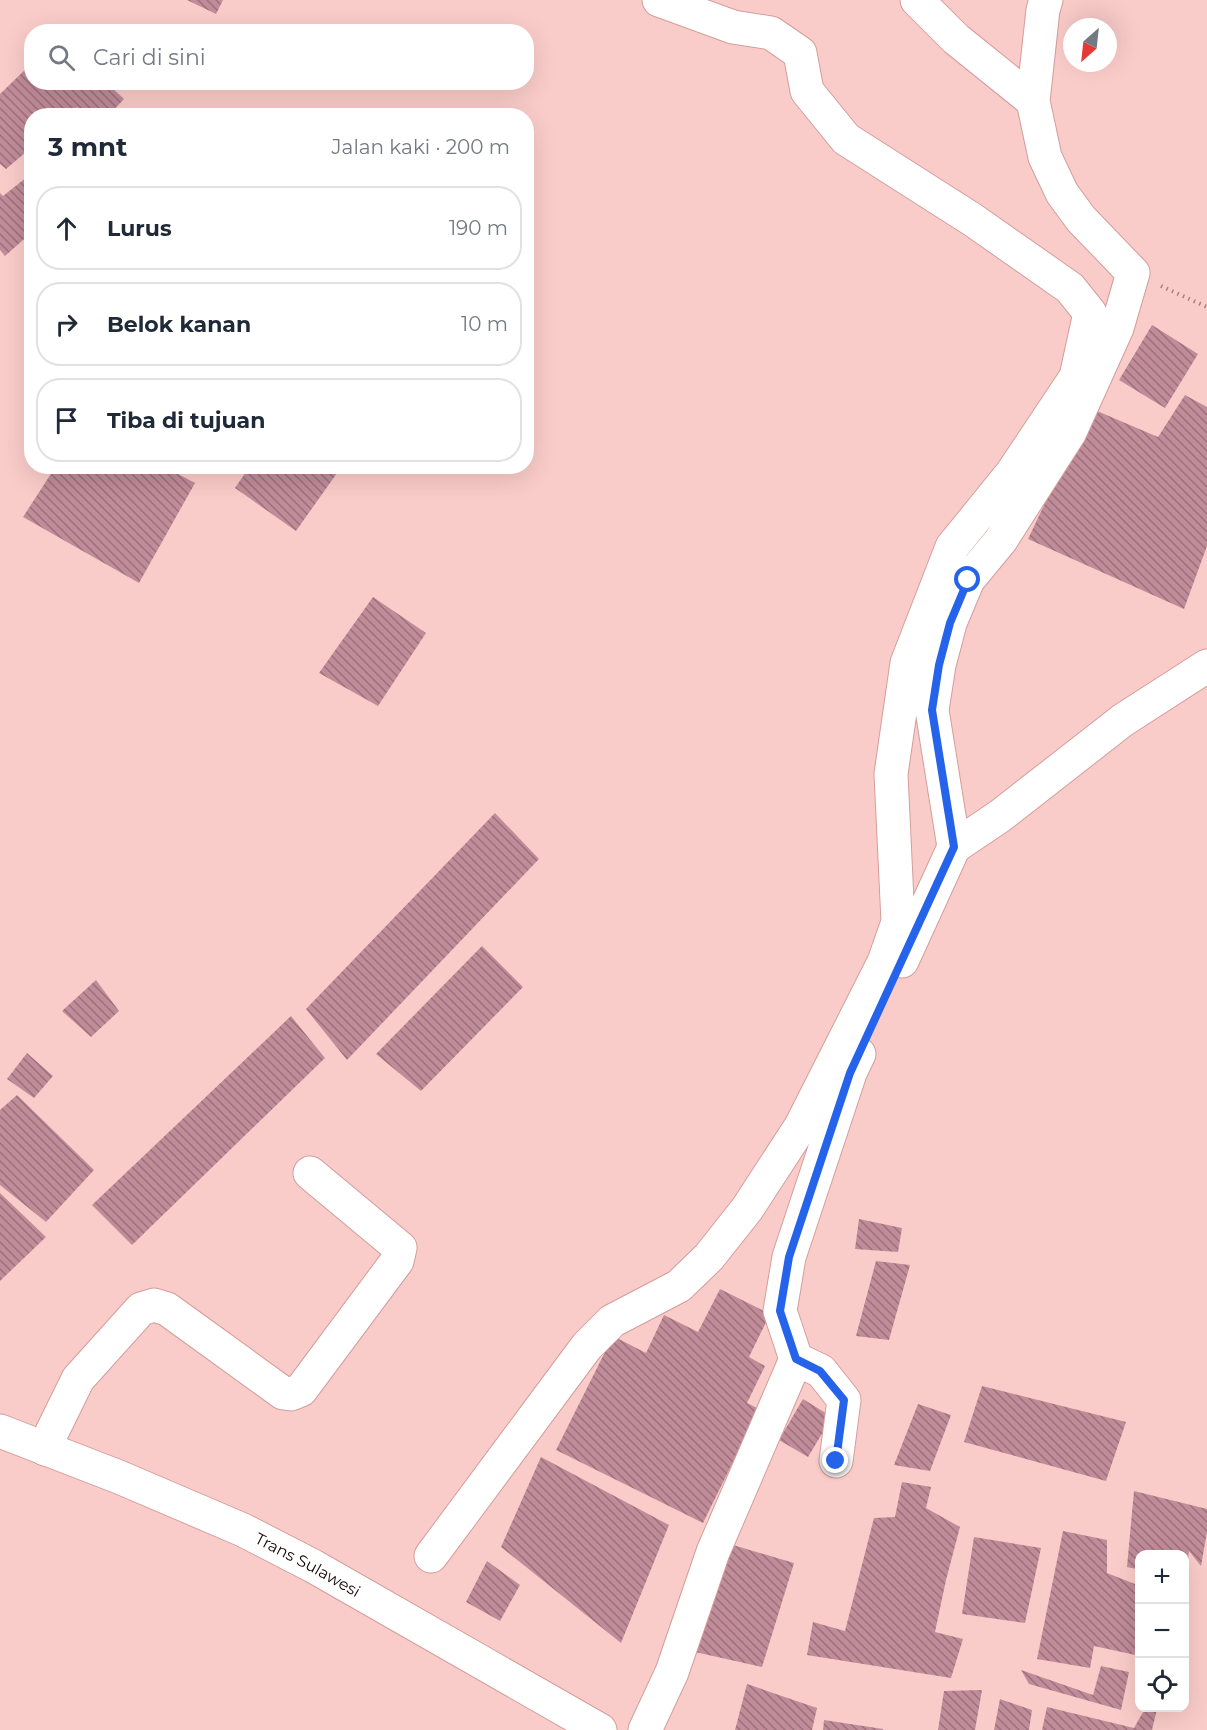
<!DOCTYPE html>
<html lang="id">
<head>
<meta charset="utf-8">
<style>
	body { margin:0; font-family:Montserrat,sans-serif; background:#f2f2f3; color:#1f2937 }
	.controls { position:absolute; right:18px; bottom:18px; display:grid; overflow:hidden; border-radius:12px; box-shadow:0 6px 24px #0002 }
	.controls button { width:54px; height:54px; display:grid; place-items:center; padding:0; border:0; border-bottom:2px solid #e0e1e3; background:#fff; color:#1f2937; font:30px sans-serif }
	.compass { position:absolute; left:1063px; top:18px; width:54px; height:54px; border-radius:50%; background:#fff; box-shadow:0 6px 24px #0002; rotate:207deg }
	.stop { position:absolute; width:18px; height:18px; margin:-14px; border:4px solid #2563eb; border-radius:50%; background:#fff }
	.stop.end { background:#2563eb; border-color:#fff; box-shadow:0 2px 6px #0008 }
	.list { margin:0; padding:0; list-style:none }
	h2 { display:flex; justify-content:space-between; align-items:center; height:78px; margin:0; padding:0 24px; font-size:26px }
	h2 small { font-size:20px; font-weight:400; color:#747a83 }
	.list li { display:grid; grid-template-columns:39px 1fr auto; gap:18px; align-items:center; box-sizing:border-box; height:84px; margin:0 12px 12px; padding:0 12px; border:2px solid #e0e1e3; border-radius:24px }
	.list b { display:block; font-size:22px; white-space:nowrap }
	.list em { font-size:20px; font-style:normal; color:#747a83 }
	.icon { flex:none; width:33px; height:33px; fill:none; stroke:currentColor; stroke-width:2; stroke-linecap:round; stroke-linejoin:round }
	.map { position:relative; flex:none; width:1207px; height:1730px; overflow:hidden }
	.search { position:absolute; background:#fff; box-shadow:0 6px 24px #0002; left:24px; top:24px; width:510px; height:66px; display:flex; align-items:center; gap:15px; box-sizing:border-box; padding:0 21px; border-radius:24px; color:#747a83; font-size:22px }
	.panel { position:absolute; background:#fff; box-shadow:0 6px 24px #0002; left:24px; top:108px; width:510px; height:366px; border-radius:24px }
	.map>svg:first-child { display:block }
</style>
</head>
<body>
<div class="map">
<svg width="1207" height="1730" viewBox="0 0 1207 1730">
	<defs>
		<pattern id="building-back-hatch" width="6" height="6" patternUnits="userSpaceOnUse" patternTransform="scale(1.5)"><rect width="6" height="6" fill="#c18c99"/><path d="M-1 5l2 2M0 0l6 6M5-1l2 2" fill="none" stroke="#9c707b"/></pattern>
	</defs>
	<rect width="100%" height="100%" fill="#faccc9"/>
	<path fill="url(#building-back-hatch)" d="M187,0H223L216,14Z
		M32,63V82H106L124,99L108,116H88L77,107L67,116H32V147L6,169L0,164V94Z
		M32,173V232L5,256L0,250V193L3,196Z
		M1152,325L1198,354L1165,408L1119,380Z
		M1185,395L1207,407V546L1184,609L1028,539L1090,408L1158,437Z
		M56,466H163L195,483L139,583L23,517Z
		M250,466H342L296,531L235,488Z
		M373,597L426,633L378,706L319,673Z
		M495,813L539,859L347,1060L306,1009Z
		M482,946L523,987L421,1091L376,1054Z
		M96,980L119,1011L91,1037L62,1011Z
		M291,1016L325,1058L132,1245L92,1205Z
		M27,1053L53,1076L34,1098L7,1079Z
		M17,1095L94,1170L46,1222L0,1185V1110Z
		M0,1193L46,1237L0,1281Z
		M859,1219L902,1228L898,1252L855,1249Z
		M876,1261L910,1265L889,1340L856,1336Z
		M720,1289L770,1314L749,1357L765,1366L747,1403L759,1409L703,1523L556,1450L613,1336L646,1353L664,1315L698,1332Z
		M982,1386L1126,1422L1106,1481L964,1442Z
		M803,1399L832,1417L808,1457L779,1440Z
		M918,1404L951,1415L930,1471L894,1465Z
		M541,1457L669,1525L621,1643L501,1547Z
		M902,1482L931,1487L926,1508L960,1527L946,1580L935,1632L963,1639L951,1678L807,1655L813,1622L845,1631L874,1518L895,1517Z
		M1134,1491L1207,1509V1532L1201,1566L1189,1551L1186,1575L1184,1554H1140V1570L1127,1567Z
		M1063,1531L1107,1540V1573L1140,1586V1656L1094,1646L1090,1668L1037,1659Z
		M974,1537L1041,1548L1025,1623L962,1614Z
		M733,1545L794,1563L762,1667L695,1652Z
		M487,1561L520,1585L500,1621L466,1602Z
		M1101,1666L1129,1672L1121,1710L1029,1684L1021,1670L1093,1695Z
		M747,1684L817,1708L812,1730H735Z
		M982,1690L975,1730H938L944,1691Z
		M1000,1699L1032,1710L1029,1730H994Z
		M1047,1707L1134,1728L1143,1712L1157,1709L1152,1730H1042Z
		M824,1720L883,1729V1730H823Z"/>
	<g fill="none" stroke-linecap="round" stroke-linejoin="round">
		<g stroke="#d49d9a" stroke-width="35">
			<path id="minor" d="M917,0L956,39L1033,101L1045,157L1062,193L1081,219L1133,273L1117,328L1070,432L1001,540L968,580L950,623L939,665L932,710L954,847
				M1033,101L1043,10L1046,0
				M902,961L954,847L1000,816L1123,720L1207,666
				M45,1449L51,1434L78,1379L141,1309L154,1305L167,1309L283,1393L291,1394L301,1390L397,1261L400,1248L310,1173
				M836,1461L844,1400L821,1371L796,1359L780,1311L789,1257L850,1073L859,1054
				M431,1556L587,1346L612,1321L679,1286L709,1257L747,1209L801,1126L884,962L898,922L891,774L907,663L952,547L1012,473L1076,377L1090,313L1070,288L973,220L846,139L807,91L800,53L771,33L733,27L659,0
				M645,1730L672,1672L713,1552L796,1359"/>
		</g>
		<g stroke="#d49d9a" stroke-width="35">
			<g id="highway">
				<path id="s1" d="M0,1431L119,1477L243,1530L313,1566L600,1730"/>
			</g>
		</g>
		<path stroke="#a68381" stroke-width="4" stroke-dasharray="1.5 4.5" stroke-linecap="butt" d="M1161,286L1207,307"/>
		<use href="#minor" stroke="#fff" stroke-width="33"/>
		<use href="#highway" stroke="#fff" stroke-width="33"/>
	</g>
	<g fill="none" stroke-linecap="round" stroke-linejoin="round">
		<path stroke="#2563eb" stroke-width="8" d="M836,1461L844,1400L820,1371L796,1359L780,1311L789,1257L850,1073L954,847L932,710L939,665L950,623L968,580"/>
	</g>
	<g text-anchor="middle" dominant-baseline="central" stroke-width="6" stroke-linejoin="round" paint-order="stroke">
		<g font-size="16" fill="#170606" stroke="#f7dfde">
			<text stroke="none"><textPath href="#s1" startOffset="336">Trans Sulawesi</textPath></text>
		</g>
	</g>
</svg>
<div class="controls">
<button>+</button>
<button>−</button>
<button><svg class="icon" aria-label="locate" viewBox="0 0 24 24"><circle cx="12" cy="12" r="6"/><path d="M12 2v4M12 18v4M2 12h4M18 12h4"/></svg></button>
</div>
<svg class="compass" viewBox="-18 -18 36 36"><path d="M0-13l5 13h-10z" fill="#e53935"/><path d="M0 13l5-13h-10z" fill="#747a83"/></svg>
<div class="stop" style="left:968px;top:580px"></div>
<div class="stop end" style="left:836px;top:1461px"></div>
<div class="search"><svg class="icon" aria-label="search" viewBox="0 0 24 24"><circle cx="10" cy="10" r="6"/><path d="M15 15l6 6"/></svg>Cari di sini</div>
<section class="panel">
<h2>3 mnt<small>Jalan kaki · 200 m</small></h2>
<ul class="list">
<li><svg class="icon" aria-label="ahead" viewBox="0 0 24 24"><path d="M12 20V5M6 11l6-6 6 6"/></svg><div><b>Lurus</b></div><em>190 m</em></li>
<li><svg class="icon" aria-label="right" viewBox="0 0 24 24"><path d="M7 20v-9h11M14 6l5 5-5 5"/></svg><div><b>Belok kanan</b></div><em>10 m</em></li>
<li><svg class="icon" aria-label="arrive" viewBox="0 0 24 24"><path d="M6 21V4h12l-3 4 3 4H6"/></svg><div><b>Tiba di tujuan</b></div></li>
</ul>
</section>
</div>
</body>
</html>
